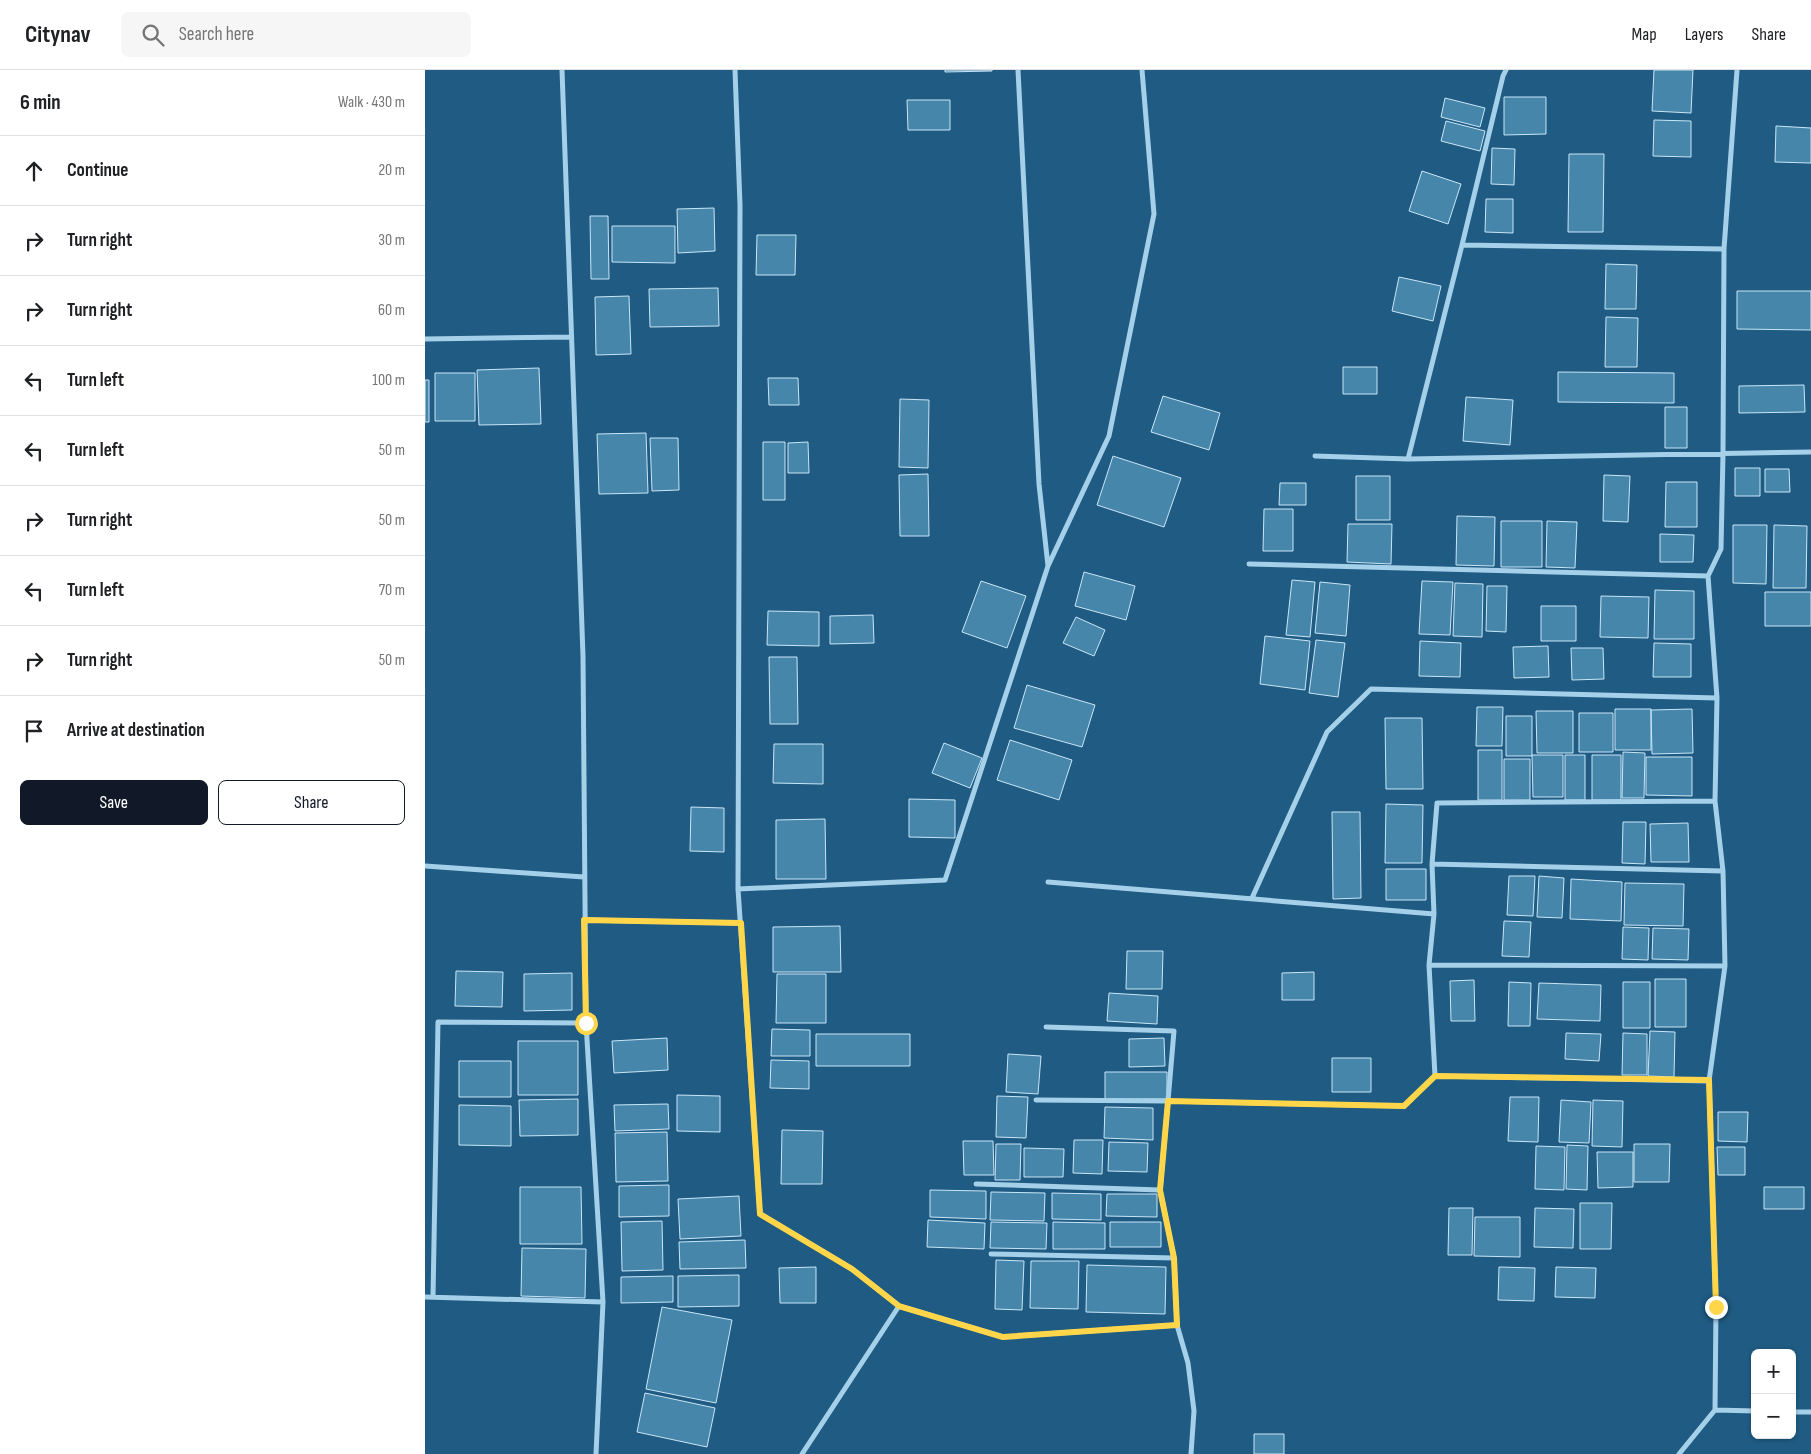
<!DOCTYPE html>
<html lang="en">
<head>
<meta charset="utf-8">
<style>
	body { margin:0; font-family:"Sofia Sans Condensed",sans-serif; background:#f6f6f6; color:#202124 }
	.controls { position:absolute; right:15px; bottom:15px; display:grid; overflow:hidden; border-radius:8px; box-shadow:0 1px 4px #0004 }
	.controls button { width:45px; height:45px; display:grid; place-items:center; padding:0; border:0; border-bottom:1px solid #e0e0e0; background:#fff; color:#202124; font:25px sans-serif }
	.stop { position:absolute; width:15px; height:15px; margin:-11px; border:4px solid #ffd54a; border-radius:50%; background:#fff }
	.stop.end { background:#ffd54a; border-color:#fff; box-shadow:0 1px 5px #0008 }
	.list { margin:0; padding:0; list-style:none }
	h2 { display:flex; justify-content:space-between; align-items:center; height:65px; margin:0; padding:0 20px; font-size:21px }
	h2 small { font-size:16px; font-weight:400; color:#757577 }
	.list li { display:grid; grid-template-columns:32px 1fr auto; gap:15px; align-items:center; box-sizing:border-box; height:70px; padding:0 20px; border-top:1px solid #e0e0e0 }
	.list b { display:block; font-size:19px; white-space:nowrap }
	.list em { font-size:16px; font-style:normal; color:#757577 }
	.actions { display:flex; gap:10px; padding:15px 20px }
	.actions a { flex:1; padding:11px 0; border:1px solid #111827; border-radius:8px; text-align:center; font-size:18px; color:#111827 }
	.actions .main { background:#111827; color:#fff }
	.icon { flex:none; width:28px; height:28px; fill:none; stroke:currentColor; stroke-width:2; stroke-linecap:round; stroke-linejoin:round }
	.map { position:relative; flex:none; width:1386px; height:1384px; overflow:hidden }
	header { display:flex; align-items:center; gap:30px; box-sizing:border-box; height:70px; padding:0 25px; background:#fff; border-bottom:1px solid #e0e0e0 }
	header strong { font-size:24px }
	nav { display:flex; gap:28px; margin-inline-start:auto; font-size:18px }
	.search { width:350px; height:45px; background:#f6f6f6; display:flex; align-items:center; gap:12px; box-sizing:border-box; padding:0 18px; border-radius:8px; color:#757577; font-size:19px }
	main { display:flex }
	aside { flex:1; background:#fff }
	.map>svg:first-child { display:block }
</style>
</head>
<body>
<header>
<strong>Citynav</strong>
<div class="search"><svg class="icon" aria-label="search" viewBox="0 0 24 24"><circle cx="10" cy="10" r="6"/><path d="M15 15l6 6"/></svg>Search here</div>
<nav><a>Map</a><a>Layers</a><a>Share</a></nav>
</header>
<main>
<aside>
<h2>6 min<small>Walk · 430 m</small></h2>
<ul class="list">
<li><svg class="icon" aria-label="ahead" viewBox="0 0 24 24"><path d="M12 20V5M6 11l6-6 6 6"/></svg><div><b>Continue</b></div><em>20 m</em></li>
<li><svg class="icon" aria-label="right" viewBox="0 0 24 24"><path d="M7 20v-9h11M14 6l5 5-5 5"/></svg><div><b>Turn right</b></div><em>30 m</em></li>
<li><svg class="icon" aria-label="right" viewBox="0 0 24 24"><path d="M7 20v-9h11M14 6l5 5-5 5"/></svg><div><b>Turn right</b></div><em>60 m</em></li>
<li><svg class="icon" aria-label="left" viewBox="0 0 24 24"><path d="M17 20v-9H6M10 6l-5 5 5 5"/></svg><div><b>Turn left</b></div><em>100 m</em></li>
<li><svg class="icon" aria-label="left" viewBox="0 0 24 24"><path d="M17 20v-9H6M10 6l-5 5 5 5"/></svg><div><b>Turn left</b></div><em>50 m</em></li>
<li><svg class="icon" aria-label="right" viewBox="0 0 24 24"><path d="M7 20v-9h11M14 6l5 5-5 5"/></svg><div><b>Turn right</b></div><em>50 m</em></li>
<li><svg class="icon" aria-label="left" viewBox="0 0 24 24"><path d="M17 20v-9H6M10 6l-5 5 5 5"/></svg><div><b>Turn left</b></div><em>70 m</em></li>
<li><svg class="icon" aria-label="right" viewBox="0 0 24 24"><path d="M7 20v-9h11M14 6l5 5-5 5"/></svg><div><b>Turn right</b></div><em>50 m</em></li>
<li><svg class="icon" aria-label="arrive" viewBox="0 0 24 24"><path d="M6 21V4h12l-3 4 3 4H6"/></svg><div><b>Arrive at destination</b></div></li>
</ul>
<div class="actions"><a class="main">Save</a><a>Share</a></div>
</aside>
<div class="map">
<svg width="1386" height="1384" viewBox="0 0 1386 1384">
	<rect width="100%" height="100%" fill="#1f5b82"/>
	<path fill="#4786ab" stroke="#c9e6f7" d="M520,0H567V1L520,2Z
		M1229,0H1268L1266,43L1227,41Z
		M1079,27H1121V64L1079,65Z
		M1020,28L1060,38L1055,57L1016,47Z
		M482,30H525V60H483Z
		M1229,50L1266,51V87L1228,86Z
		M1021,51L1060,61L1055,81L1016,71Z
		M1351,56L1386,58V93L1350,92Z
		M1067,78L1090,79L1089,115L1066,114Z
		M1144,84H1179L1178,162H1143Z
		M997,101L1036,114L1023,154L984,141Z
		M1061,129H1088V163L1060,162Z
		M289,138L290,181L253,183L252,139Z
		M165,146H183L184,209H166Z
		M187,156H250V193L187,192Z
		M332,165H371L370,205H331Z
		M1181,194L1212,195L1211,239H1180Z
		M974,207L1016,216L1008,251L967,241Z
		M293,218L294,256L225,257L224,219Z
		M1312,221H1386V260L1312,259Z
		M204,226L206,284L171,285L170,227Z
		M1181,247L1213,248L1212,297H1180Z
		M918,297H952V324H918Z
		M114,298L116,354L54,355L52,300Z
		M1133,302L1249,303V333L1133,332Z
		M10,303H50V351H10Z
		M343,308H373L374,335H344Z
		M0,310H4V352H0Z
		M1379,315L1380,342L1314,343V316Z
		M738,326L795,343L784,380L726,362Z
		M1041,327L1088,330L1085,375L1038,371Z
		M475,329L504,330L503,398L474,397Z
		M1240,337H1262V378H1240Z
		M221,363L223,423L174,424L172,364Z
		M225,368H253L254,420L227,421Z
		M338,372H360V430H338Z
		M383,372L384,403H363V373Z
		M688,386L756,408L739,457L672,435Z
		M1310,398H1335V426H1310Z
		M1340,399H1364L1365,422H1340Z
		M503,404L504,466H475L474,405Z
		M1179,405L1205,406L1203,452L1178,451Z
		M931,406H965V450H931Z
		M1241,412H1272V457H1240Z
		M855,413H881V435H854Z
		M839,439H868V481H838Z
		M1032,446L1070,447L1069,496L1031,495Z
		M1076,451H1117V497H1076Z
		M1122,451L1152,452L1150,498L1121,497Z
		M923,454H967L966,494L922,492Z
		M1308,455H1342L1341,514L1308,513Z
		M1349,455L1382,456L1381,518H1348Z
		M1235,464L1269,465L1268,492H1235Z
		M659,502L710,516L701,550L650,536Z
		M867,510L890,512L885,567L861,565Z
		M556,511L601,526L582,578L537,562Z
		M997,511L1028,512L1025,565L994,564Z
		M895,512L925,515L921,566L890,563Z
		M1030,513L1058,514L1057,567L1028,566Z
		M1062,516H1082L1081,562L1061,561Z
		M1230,520L1269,521V569H1229Z
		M1340,522H1386V556H1340Z
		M1176,526L1224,527L1223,568L1175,567Z
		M1116,536H1151V571H1116Z
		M343,541L394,542V576L342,575Z
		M448,545L449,573L405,574V546Z
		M651,547L680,560L669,586L638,573Z
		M840,566L885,571L880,620L835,614Z
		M891,570L920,573L913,627L884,623Z
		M995,571L1036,573L1035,607L994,606Z
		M1229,573L1266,574V607H1228Z
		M1123,576L1124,607L1089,608L1088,577Z
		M1146,578H1178L1179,609L1147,610Z
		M344,587H372L373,654H345Z
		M602,615L670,635L657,677L589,658Z
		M1052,637H1078L1077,676H1051Z
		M1190,639H1226V680H1190Z
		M1267,639L1268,683L1227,684L1226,640Z
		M1111,641H1148V683H1112Z
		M1154,643H1188V682H1154Z
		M1081,646H1107V686H1081Z
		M960,648H997L998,719H961Z
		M585,670L647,690L634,730L572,710Z
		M519,673L557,688L545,718L507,703Z
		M349,674H398V714L348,713Z
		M1053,680H1077V730H1053Z
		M1198,682L1220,683L1219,728H1197Z
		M1107,685H1138V727H1108Z
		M1140,685H1160V730H1140Z
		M1167,685H1196V730H1167Z
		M1221,687H1267V726L1221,725Z
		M1079,689H1105V730H1079Z
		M484,729L530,730V768L484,767Z
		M961,734L998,735L997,793H960Z
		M266,737L299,738V782L265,781Z
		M907,742H935L936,828L908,829Z
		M400,749L401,809H351V750Z
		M1198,752H1221L1220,794L1197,793Z
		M1263,753L1264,792H1226L1225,754Z
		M961,799H1001V830H961Z
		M1084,806H1110L1108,846L1082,845Z
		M1114,806L1139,808L1137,848L1112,847Z
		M1146,809L1197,812L1196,851L1145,849Z
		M1200,813L1259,814L1258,856L1199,855Z
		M1079,851L1106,852L1104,887L1077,886Z
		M415,856L416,902H348V857Z
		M1198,857L1224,858L1223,890L1197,889Z
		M1228,858L1264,859L1263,890L1227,889Z
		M702,881H738L737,919H701Z
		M31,901L78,902L77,937L30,936Z
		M889,902V930H857V903Z
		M147,903V940L99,941V904Z
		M352,904H401V953H351Z
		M1230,909H1261V957H1230Z
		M1049,910L1050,951H1026L1025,911Z
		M1084,912L1106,913L1105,956H1083Z
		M1198,912H1225V958H1198Z
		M1114,913L1176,915L1175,951L1112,949Z
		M684,923L733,926L732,954L682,951Z
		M347,959L385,960V986H346Z
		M1225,961L1250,962L1249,1007L1223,1006Z
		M1141,963L1176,964L1174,991L1140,989Z
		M1198,963L1222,964V1005H1197Z
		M391,964H485V996H391Z
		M242,968L243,1000L189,1003L187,971Z
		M739,968L740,996L704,997V969Z
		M93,971H153V1025H93Z
		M583,984L616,986L613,1024L581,1022Z
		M907,988H946V1022H907Z
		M346,990L384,991V1019L345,1018Z
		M34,991H86V1027H34Z
		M680,1002H742V1029H680Z
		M252,1025L295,1026V1062L252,1061Z
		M572,1026L603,1027L601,1068L571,1067Z
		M1085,1027H1114L1113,1072L1083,1071Z
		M153,1029V1065L95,1066L94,1030Z
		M1136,1030L1166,1032L1164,1073L1134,1072Z
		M1168,1030L1198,1031L1197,1077L1167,1076Z
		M243,1034L244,1059L190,1061L189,1035Z
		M34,1035L86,1036V1076L34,1075Z
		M680,1037L728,1038V1070L679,1068Z
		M1293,1042H1323L1322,1072L1293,1071Z
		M357,1060L398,1061L397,1114H356Z
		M242,1062L243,1111L191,1112L190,1063Z
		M649,1070H678L677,1104L648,1103Z
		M538,1071H568L569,1105H539Z
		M684,1072L723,1073L722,1102L683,1101Z
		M571,1074H596L595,1110H570Z
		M1209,1074H1245L1244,1112H1209Z
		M1142,1075L1163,1076L1162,1120L1141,1119Z
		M1111,1076L1140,1077L1139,1120L1110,1119Z
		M1292,1077H1320V1105H1293Z
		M599,1078L639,1079L638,1107H599Z
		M1172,1082H1208V1117L1173,1118Z
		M244,1115V1146L194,1147V1116Z
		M95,1117H156L157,1174H95Z
		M1339,1117H1379V1139H1339Z
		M505,1120L561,1121V1149L505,1147Z
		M566,1122L620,1123L619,1151L565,1150Z
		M627,1123L676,1124V1150L627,1149Z
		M682,1124H732V1147L681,1146Z
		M314,1126L316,1166L255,1169L253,1129Z
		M1155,1133H1187L1186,1179H1155Z
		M1024,1138H1048L1047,1185H1023Z
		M1110,1138L1149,1139L1148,1178L1109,1177Z
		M1050,1147H1095V1187L1049,1186Z
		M503,1150L560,1153L559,1179L502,1177Z
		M237,1151L238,1200L197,1201L196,1152Z
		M566,1152L622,1153L621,1179L565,1178Z
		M628,1152L680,1153V1179H628Z
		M685,1152H736V1177H685Z
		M320,1170L321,1198L255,1199L254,1172Z
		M97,1178L161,1179L160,1228L96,1226Z
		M571,1190L599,1191L597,1240L570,1239Z
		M606,1191H654L653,1239L605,1238Z
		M662,1195L741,1197L740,1244L661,1242Z
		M391,1197V1233H355L354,1198Z
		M1074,1197L1110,1198L1109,1231L1073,1230Z
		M1131,1197L1171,1198L1170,1228L1130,1227Z
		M314,1205V1236L253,1237V1206Z
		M248,1206V1232L196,1233V1207Z
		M237,1237L307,1250L291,1333L221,1319Z
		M220,1323L290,1338L282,1377L212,1362Z
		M829,1364H859V1384H829Z"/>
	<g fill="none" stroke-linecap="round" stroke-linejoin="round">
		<path stroke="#a5d0e9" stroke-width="5" d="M137,0L158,586L161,953L178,1232L171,1384
			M310,0L315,135L313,819L335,1144L427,1199L474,1236L578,1267L752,1255
			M1312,0L1299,179L1298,384L1296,479L1283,506L1292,628L1290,731L1298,801L1300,896L1284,1011L1291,1237L1290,1340L1330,1341
			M1037,175L1078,6L1081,0
			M0,269L146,267
			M890,386L983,389L1386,382
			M983,389L1037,175L1299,179
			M824,494L1283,506
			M623,496L684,366L729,144L717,0
			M1007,794L1012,733L1290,731
			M0,796L159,807
			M623,812L1009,844L1007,794L1298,801
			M313,819L520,810L623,496L614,414L593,0
			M827,828L902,662L946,619L1292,628
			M1009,844L1004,895L1300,896
			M159,850L316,853
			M1004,895L1010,1006L1284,1011
			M611,1030L743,1031L749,961L621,957
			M551,1114L735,1120
			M566,1184L749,1188
			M0,1227L178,1232
			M8,1227L13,952L161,953
			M1367,1342H1386
			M377,1384L474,1236
			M766,1384L769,1341L763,1293L752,1255L749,1188L735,1120L743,1031L979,1036L1010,1006
			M1254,1384L1290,1340"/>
	</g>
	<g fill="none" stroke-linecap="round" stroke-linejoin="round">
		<path stroke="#ffd54a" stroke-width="6" d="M161,953L159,850L316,853L335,1144L427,1199L474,1236L578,1267L752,1255L749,1188L735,1120L743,1031L979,1036L1010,1006L1284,1010L1291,1237"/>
	</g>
</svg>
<div class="controls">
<button>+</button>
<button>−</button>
</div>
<div class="stop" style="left:161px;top:953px"></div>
<div class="stop end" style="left:1291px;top:1237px"></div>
</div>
</main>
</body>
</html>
